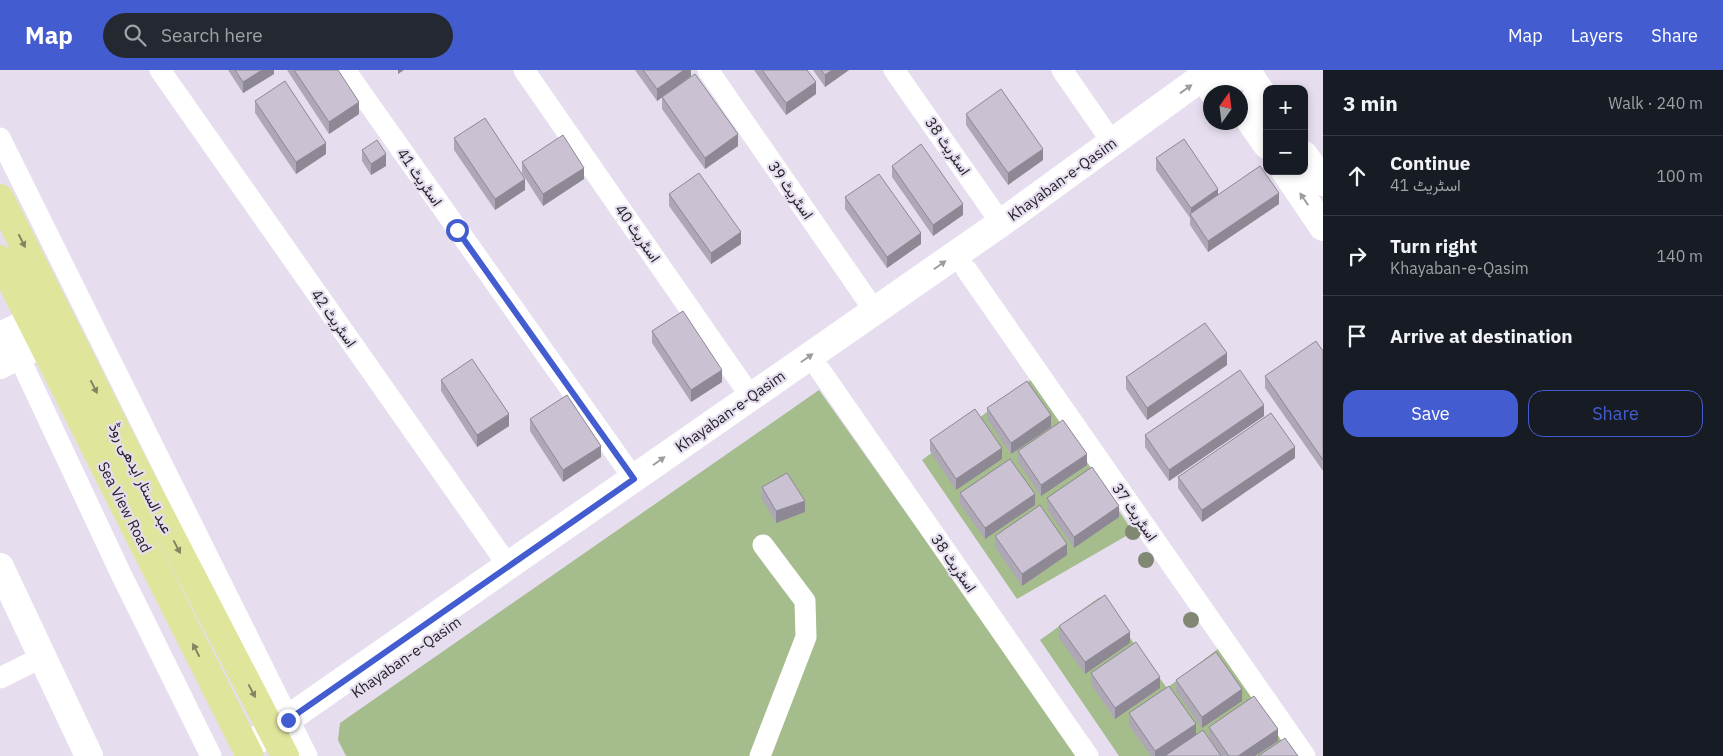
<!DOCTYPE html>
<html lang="en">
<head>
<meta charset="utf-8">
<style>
	body { margin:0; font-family:"IBM Plex Sans",Vazirmatn,sans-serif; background:#242831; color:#f1f3f6 }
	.controls { position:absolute; right:15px; top:15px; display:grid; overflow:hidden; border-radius:10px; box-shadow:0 2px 8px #0003 }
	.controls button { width:45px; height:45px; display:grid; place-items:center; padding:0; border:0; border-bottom:1px solid #363941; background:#171b24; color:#f1f3f6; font:25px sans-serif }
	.compass { position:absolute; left:1203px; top:15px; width:45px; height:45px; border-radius:50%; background:#171b24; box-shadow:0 2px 8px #0003; rotate:14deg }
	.stop { position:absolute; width:15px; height:15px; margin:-11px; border:4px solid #435dd0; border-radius:50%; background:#fff }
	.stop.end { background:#435dd0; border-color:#fff; box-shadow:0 1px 5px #0008 }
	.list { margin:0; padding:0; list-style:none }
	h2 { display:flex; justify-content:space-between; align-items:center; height:65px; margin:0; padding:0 20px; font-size:21px }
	h2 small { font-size:16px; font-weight:400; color:#9ea1a6 }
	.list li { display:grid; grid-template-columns:32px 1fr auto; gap:15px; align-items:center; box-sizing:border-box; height:80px; padding:0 20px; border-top:1px solid #363941 }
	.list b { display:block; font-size:19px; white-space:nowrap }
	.list p { margin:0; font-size:16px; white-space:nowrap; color:#9ea1a6 }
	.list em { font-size:16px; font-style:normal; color:#9ea1a6 }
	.actions { display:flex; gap:10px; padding:15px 20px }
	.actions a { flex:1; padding:11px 0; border:1px solid #435dd0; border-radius:15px; text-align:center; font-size:18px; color:#435dd0 }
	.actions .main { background:#435dd0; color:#fff }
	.icon { flex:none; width:28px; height:28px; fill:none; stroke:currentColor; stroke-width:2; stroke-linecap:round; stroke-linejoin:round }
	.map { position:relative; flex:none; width:1323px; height:686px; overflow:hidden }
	header { display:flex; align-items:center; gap:30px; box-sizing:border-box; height:70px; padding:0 25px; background:#435dd0; color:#fff }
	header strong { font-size:24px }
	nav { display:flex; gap:28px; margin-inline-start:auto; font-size:18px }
	.search { width:350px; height:45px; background:#242831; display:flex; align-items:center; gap:12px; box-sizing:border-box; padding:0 18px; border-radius:28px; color:#9ea1a6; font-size:19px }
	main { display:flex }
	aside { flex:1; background:#171b24 }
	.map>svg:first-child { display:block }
</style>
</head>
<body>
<header>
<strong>Map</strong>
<div class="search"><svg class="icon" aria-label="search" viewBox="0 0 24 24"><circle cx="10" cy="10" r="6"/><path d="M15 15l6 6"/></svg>Search here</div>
<nav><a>Map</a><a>Layers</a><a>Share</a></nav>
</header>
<main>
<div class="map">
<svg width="1323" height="686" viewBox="0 0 1323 686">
	<rect width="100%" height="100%" fill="#e6deee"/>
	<path fill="#a5bc8d" d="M1032,309L1133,462L1017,529L922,390Z
		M819,320L1079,686H346L338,670L340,653Z
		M1100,527L1167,618L1219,578L1295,686H1119L1040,570Z"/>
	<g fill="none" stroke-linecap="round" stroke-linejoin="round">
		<path stroke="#fff" stroke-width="21" d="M160,0L509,497
			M345,0L634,409
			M524,0L751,327
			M708,0L874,240
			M894,0L1001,153
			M1062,0L1112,72
			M0,68L307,686
			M966,199L1305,686
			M12,272L121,504L211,686
			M820,300L1088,686
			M0,608L44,586
			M760,686L806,567L805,531L763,475"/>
		<path stroke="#fff" stroke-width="28" d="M1246,0L1267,31
			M1213,22L1244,0
			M1240,36L1267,75
			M1304,85L1323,112
			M1285,101L1323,157
			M0,266L32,251
			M0,295L43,273
			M0,497L89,686
			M246,678L1001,153L1212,0"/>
		<path stroke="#e0e59c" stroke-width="28" d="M0,128L131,389L285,686
			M0,189L250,686"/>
	</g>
	<g fill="#808874">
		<circle cx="1133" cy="462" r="8"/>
		<circle cx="1146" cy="490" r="8"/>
		<circle cx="1191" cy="550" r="8"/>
	</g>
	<path fill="#aea7b5" d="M228,0H274V4L243,23Z
		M287,0H338L359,44L329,64Z
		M635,0H691V6L657,31Z
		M754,0H807L816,24L786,45Z
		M813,0H849L825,17Z
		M662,27L738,76L705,99L662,39Z
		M255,31L326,84L296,104L255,43Z
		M966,44L1043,90L1008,115L966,55Z
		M454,68L525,120L495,140L454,80Z
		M362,80L386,96L371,105L362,91Z
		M1156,88L1218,124L1279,134L1208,182L1190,155V148L1156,100Z
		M522,92L584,109L543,136L522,103Z
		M892,96L963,145L933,166L892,107Z
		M669,124L741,174L711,194L669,136Z
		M845,127L921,174L887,198L845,139Z
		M652,261L722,312L691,332L652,273Z
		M1323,281V401L1265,318V306Z
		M1227,295L1147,350L1126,319V307Z
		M441,310L509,356L477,377L441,321Z
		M987,338L1051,357L1011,384L987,349Z
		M1264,346L1169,411L1145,377V365Z
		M530,349L601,387L563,412L530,361Z
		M930,370L1002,389L956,420L930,381Z
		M1018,381L1087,395L1041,426L1018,392Z
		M1295,388L1202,452L1178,418V407Z
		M762,417L805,442L776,453L762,429Z
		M960,423L1035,435L985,469L960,434Z
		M1047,428L1119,447L1074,478L1047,439Z
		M995,466L1067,485L1022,516L995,477Z
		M1059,556L1130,573L1085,604L1059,568Z
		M1091,603L1160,618L1115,649L1091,614Z
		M1176,610L1242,631L1202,658L1176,621Z
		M1129,643L1196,665L1221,686H1151L1129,655Z
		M1209,657L1278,671L1255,686H1222L1209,668Z"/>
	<path fill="#8d8893" d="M262,0H274V4L243,23V12Z
		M398,0H404L398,4Z
		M684,0H691V6L657,31V19Z
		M832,0H849L825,17V5Z
		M816,12V24L786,45V33Z
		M359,32V44L329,64V52Z
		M738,64V76L705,99V88Z
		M326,73V84L296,104V92Z
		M1043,79V90L1008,115V103Z
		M386,84V96L371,105V94Z
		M584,98V109L543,136V124Z
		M525,109V120L495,140V129Z
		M1218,119V130L1191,145V138Z
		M1279,123V134L1208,182V171Z
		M963,134V145L933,166V155Z
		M741,162V174L711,194V183Z
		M921,163V174L887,198V187Z
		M1227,283V295L1147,350V338Z
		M722,300V312L691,332V320Z
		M1264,335V346L1169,411V400Z
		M509,344V356L477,377V365Z
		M1051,345V357L1011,384V373Z
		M601,376V387L563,412V400Z
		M1295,377V388L1202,452V440Z
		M1002,378V389L956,420V409Z
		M1087,384V395L1041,426V415Z
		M1035,424V435L985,469V458Z
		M805,431V442L776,453V441Z
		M1119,436V447L1074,478V467Z
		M1067,474V485L1022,516V504Z
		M1130,562V573L1085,604V592Z
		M1160,607V618L1115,649V638Z
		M1242,619V631L1202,658V647Z
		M1196,654V665L1165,686H1155V681Z
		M1278,659V671L1255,686H1238Z"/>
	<path fill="#cac2d2" stroke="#8d8893" d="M235,0H262L243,12Z
		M294,0H338L359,32L329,52Z
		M643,0H684L657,19Z
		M762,0H807L816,12L786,33Z
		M821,0H832L825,5Z
		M695,4L738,64L705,88L662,27Z
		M285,11L326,73L296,92L255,31Z
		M1001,19L1043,79L1008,103L966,44Z
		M485,48L525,109L495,129L454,68Z
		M563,65L584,98L543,124L522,92Z
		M1184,69L1218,119L1191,138L1156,88Z
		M377,70L386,84L371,94L362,80Z
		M921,74L963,134L933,155L892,96Z
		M1260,96L1279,123L1208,171L1190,144Z
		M699,103L741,162L711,183L669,124Z
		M879,104L921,163L887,187L845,127Z
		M683,241L722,300L691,320L652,261Z
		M1205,253L1227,283L1147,338L1126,307Z
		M1316,271L1323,281V390L1265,306Z
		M472,289L509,344L477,365L441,310Z
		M1240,300L1264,335L1169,400L1145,365Z
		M1027,311L1051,345L1011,373L987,338Z
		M567,325L601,376L563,400L530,349Z
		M975,339L1002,378L956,409L930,370Z
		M1271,343L1295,377L1202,440L1178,407Z
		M1063,350L1087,384L1041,415L1018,381Z
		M1010,389L1035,424L985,458L960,423Z
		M1092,397L1119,436L1074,467L1047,428Z
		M787,403L805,431L776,441L762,417Z
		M1040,435L1067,474L1022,504L995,466Z
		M1105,525L1130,562L1085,592L1059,556Z
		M1136,572L1160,607L1115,638L1091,603Z
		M1216,582L1242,619L1202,647L1176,610Z
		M1169,616L1196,654L1155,681L1129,643Z
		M1254,626L1278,659L1238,686H1229L1209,657Z
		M1203,660L1221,686H1165Z
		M1285,668L1298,686H1258Z"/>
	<defs><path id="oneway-solid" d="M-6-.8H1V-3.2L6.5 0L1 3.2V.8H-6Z" transform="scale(1.25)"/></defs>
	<g fill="#9d9c9e">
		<use href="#oneway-solid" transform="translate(1186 19) rotate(-36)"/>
		<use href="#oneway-solid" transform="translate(1304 129) rotate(-124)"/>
		<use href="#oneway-solid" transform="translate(940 195) rotate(-35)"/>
		<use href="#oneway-solid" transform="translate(807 288) rotate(-35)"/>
		<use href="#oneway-solid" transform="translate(659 391) rotate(-35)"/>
	</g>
	<g fill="#828462">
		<use href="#oneway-solid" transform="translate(22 171) rotate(63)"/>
		<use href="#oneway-solid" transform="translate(94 317) rotate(63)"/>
		<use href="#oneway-solid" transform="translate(177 477) rotate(62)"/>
		<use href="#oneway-solid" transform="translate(196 580) rotate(-117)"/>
		<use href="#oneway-solid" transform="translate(252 621) rotate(62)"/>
	</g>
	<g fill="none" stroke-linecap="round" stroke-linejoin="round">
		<path stroke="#435dd0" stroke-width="6" d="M288,650L634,409L457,160"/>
	</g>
	<g text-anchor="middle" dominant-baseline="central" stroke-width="4.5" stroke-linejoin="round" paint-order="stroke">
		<g font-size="15" fill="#252228" stroke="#e6deee">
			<text transform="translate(948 76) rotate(55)">اسٹریٹ 38</text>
			<text transform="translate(420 107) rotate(55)">اسٹریٹ 41</text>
			<text transform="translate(1062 109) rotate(-36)">Khayaban-e-Qasim</text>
			<text transform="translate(791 120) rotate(55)">اسٹریٹ 39</text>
			<text transform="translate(638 163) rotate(55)">اسٹریٹ 40</text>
			<text transform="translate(334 248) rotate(55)">اسٹریٹ 42</text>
			<text transform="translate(730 341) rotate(-35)">Khayaban-e-Qasim</text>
			<text transform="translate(141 408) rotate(63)">عبد الستار ایدھی روڈ</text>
			<text transform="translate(125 437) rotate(63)">Sea View Road</text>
			<text transform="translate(1135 442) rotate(55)">اسٹریٹ 37</text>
			<text transform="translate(954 493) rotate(55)">اسٹریٹ 38</text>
			<text transform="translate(406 587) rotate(-35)">Khayaban-e-Qasim</text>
		</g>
	</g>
</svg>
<div class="controls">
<button>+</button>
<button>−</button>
</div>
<svg class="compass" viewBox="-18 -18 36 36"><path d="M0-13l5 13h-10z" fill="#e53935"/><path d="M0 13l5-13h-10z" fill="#9ea1a6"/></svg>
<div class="stop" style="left:457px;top:160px"></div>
<div class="stop end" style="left:288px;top:650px"></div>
</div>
<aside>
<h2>3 min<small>Walk · 240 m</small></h2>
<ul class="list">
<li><svg class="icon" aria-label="ahead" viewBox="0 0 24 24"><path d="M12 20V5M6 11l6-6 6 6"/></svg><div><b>Continue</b><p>اسٹریٹ 41</p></div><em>100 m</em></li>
<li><svg class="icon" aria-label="right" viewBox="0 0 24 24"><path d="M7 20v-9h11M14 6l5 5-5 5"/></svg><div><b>Turn right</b><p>Khayaban-e-Qasim</p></div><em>140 m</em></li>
<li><svg class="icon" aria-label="arrive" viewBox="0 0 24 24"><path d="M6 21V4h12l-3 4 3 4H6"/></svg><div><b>Arrive at destination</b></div></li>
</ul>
<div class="actions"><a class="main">Save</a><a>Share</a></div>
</aside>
</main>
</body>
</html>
